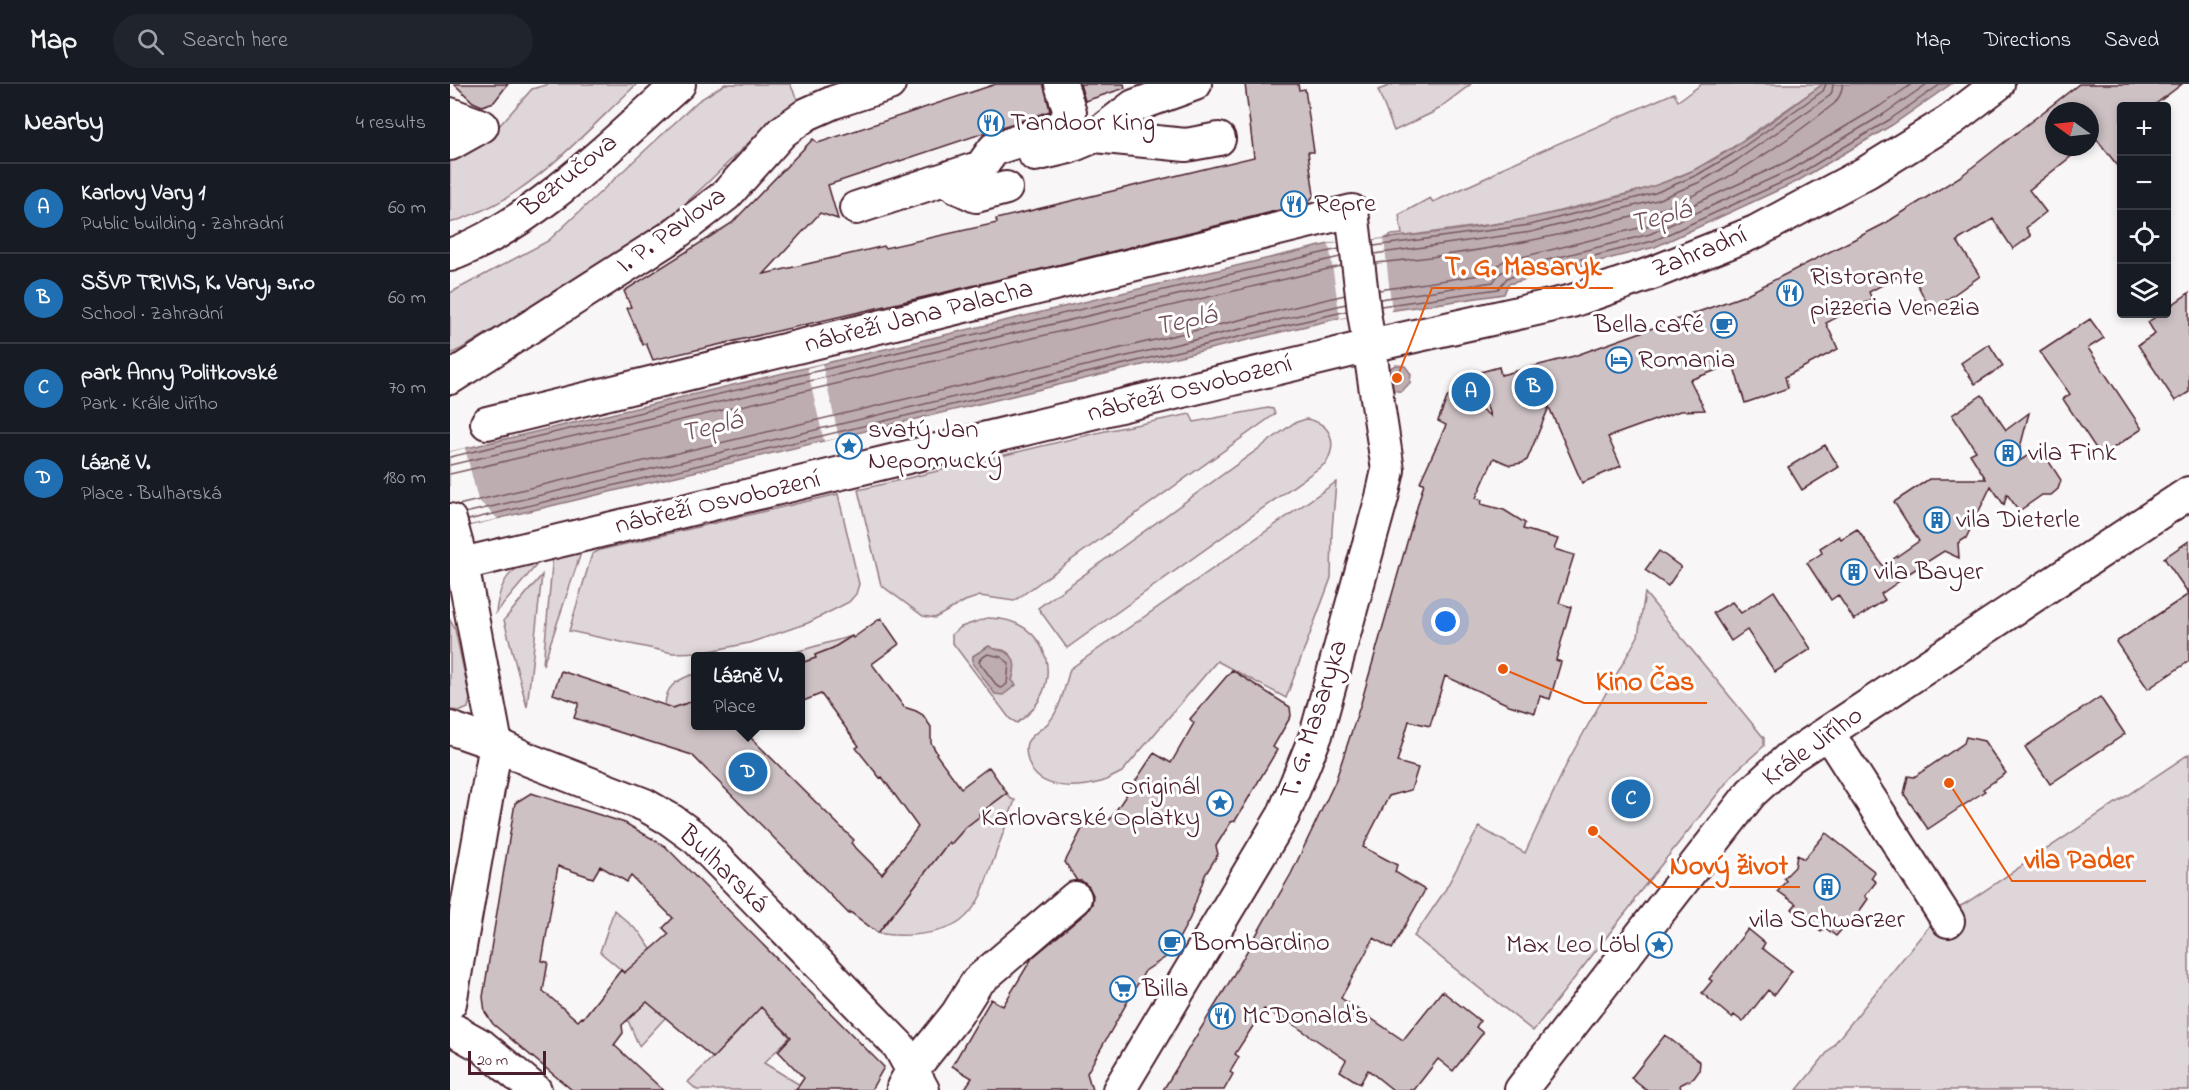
<!DOCTYPE html>
<html lang="en">
<head>
<meta charset="utf-8">
<style>
	body { margin:0; font-family:"Indie Flower",sans-serif; background:#20242c; color:#f1f3f6 }
	.controls { position:absolute; right:18px; top:18px; display:grid; overflow:hidden; border-radius:6px; box-shadow:0 3px 9px #0003 }
	.controls button { width:54px; height:54px; display:grid; place-items:center; padding:0; border:0; border-bottom:2px solid #363941; background:#171b24; color:#f1f3f6; font:30px sans-serif }
	.compass { position:absolute; left:1595px; top:18px; width:54px; height:54px; border-radius:50%; background:#171b24; box-shadow:0 3px 9px #0003; rotate:285deg }
	.scale { position:absolute; left:18px; bottom:15px; width:78px; box-sizing:border-box; padding-left:6px; border:3px solid #4a1f2b; border-top:0; font-size:16px; line-height:21px; white-space:nowrap; color:#4a1f2b; -webkit-text-stroke:4px #fff; paint-order:stroke }
	.you { position:absolute; left:996px; top:538px; width:21px; height:21px; margin:-15px; border:4px solid #fff; border-radius:50%; background:#1a73e8; box-shadow:0 0 0 9px #1a73e833 }
	.badge { display:grid; place-items:center; width:39px; height:39px; border-radius:50%; background:#1f6fb2; color:#fff; font-size:20px; font-weight:700 }
	.pin { position:absolute; translate:-50% -50%; border:3px solid #fff; box-shadow:0 2px 6px #0006 }
	.popup { position:absolute; left:241px; top:568px; width:114px; height:78px; box-sizing:border-box; display:grid; place-content:center; border-radius:6px; background:#171b24; filter:drop-shadow(0 2px 4px #0005); font-size:20px; white-space:nowrap; color:#9ea1a6 }
	.popup b { font-size:22px; color:#f1f3f6 }
	.popup::after { content:''; position:absolute; left:50%; top:100%; margin-left:-12px; border:12px solid transparent; border-top-color:#171b24 }
	.list { margin:0; padding:0; list-style:none }
	h2 { display:flex; justify-content:space-between; align-items:center; height:78px; margin:0; padding:0 24px; font-size:26px }
	h2 small { font-size:20px; font-weight:400; color:#9ea1a6 }
	.list li { display:grid; grid-template-columns:39px 1fr auto; gap:18px; align-items:center; box-sizing:border-box; height:90px; padding:0 24px; border-top:2px solid #363941 }
	.list b { display:block; font-size:22px; white-space:nowrap }
	.list p { margin:0; font-size:20px; white-space:nowrap; color:#9ea1a6 }
	.list em { font-size:20px; font-style:normal; color:#9ea1a6 }
	.icon { flex:none; width:33px; height:33px; fill:none; stroke:currentColor; stroke-width:2; stroke-linecap:round; stroke-linejoin:round }
	.map { position:relative; flex:none; width:1739px; height:1006px; overflow:hidden }
	header { display:flex; align-items:center; gap:36px; box-sizing:border-box; height:84px; padding:0 30px; background:#171b24; border-bottom:2px solid #363941 }
	header strong { font-size:28px }
	nav { display:flex; gap:33px; margin-inline-start:auto; font-size:21px }
	.search { width:420px; height:54px; background:#20242c; display:flex; align-items:center; gap:15px; box-sizing:border-box; padding:0 21px; border-radius:33px; color:#9ea1a6; font-size:22px }
	main { display:flex }
	aside { flex:1; background:#171b24 }
	.map>svg:first-child { display:block }
</style>
</head>
<body>
<header>
<strong>Map</strong>
<div class="search"><svg class="icon" aria-label="search" viewBox="0 0 24 24"><circle cx="10" cy="10" r="6"/><path d="M15 15l6 6"/></svg>Search here</div>
<nav><a>Map</a><a>Directions</a><a>Saved</a></nav>
</header>
<main>
<aside>
<h2>Nearby<small>4 results</small></h2>
<ul class="list">
<li><span class="badge">A</span><div><b>Karlovy Vary 1</b><p>Public building · Zahradní</p></div><em>60 m</em></li>
<li><span class="badge">B</span><div><b>SŠVP TRIVIS, K. Vary, s.r.o</b><p>School · Zahradní</p></div><em>60 m</em></li>
<li><span class="badge">C</span><div><b>park Anny Politkovské</b><p>Park · Krále Jiřího</p></div><em>70 m</em></li>
<li><span class="badge">D</span><div><b>Lázně V.</b><p>Place · Bulharská</p></div><em>180 m</em></li>
</ul>
</aside>
<div class="map">
<svg width="1739" height="1006" viewBox="0 0 1739 1006">
	<rect width="100%" height="100%" fill="#f8f6f7"/>
	<filter id="ink" filterUnits="userSpaceOnUse"><feTurbulence type="fractalNoise" baseFrequency=".0167" numOctaves="2"/><feDisplacementMap in="SourceGraphic" scale="12" xChannelSelector="R" yChannelSelector="G"/><feConvolveMatrix kernelMatrix="1 2 1 2 8 2 1 2 1" color-interpolation-filters="sRGB"/></filter>
	<g filter="url(#ink)">
		<path fill="#ded6d9" stroke="#947a82" stroke-width="1.5" fill-rule="evenodd" d="M99,0H187C148,36 111,77 67,107C47,121 23,131 0,139V72L50,41L82,5Z
			M275,0H340L348,17C298,52 261,102 212,138C148,185 78,224 11,265L0,270V209L98,157L248,17Z
			M944,0H1021L984,28L944,47L928,6Z
			M1252,0H1373L1280,65L1244,86L1203,103L1079,135L934,155L942,151L952,150L949,131L980,114L983,118L1040,92L1052,84L1224,9L1228,17Z
			M818,324L823,325L825,330L564,517L530,512L515,517L485,534L473,532L431,501L408,406L655,347L740,330L744,338Z
			M856,335C881,339 888,358 876,379L617,564L588,524L844,339Z
			M886,398L882,446L881,494L836,614L767,577L672,688C665,691 658,696 651,698C629,704 591,707 580,682C577,676 575,665 577,659C581,650 593,645 600,637C611,623 615,602 620,585Z
			M388,410L409,500L406,510L399,518L358,539L299,559L255,568L223,569L119,547L142,470L150,466Z
			M133,463L93,581L103,470Z
			M94,472L46,529C50,493 61,483 94,472Z
			M92,491L77,623L54,536Z
			M1195,509L1314,654V662L1285,688L1184,815V818L1083,947L964,852L994,808L1029,743L1075,769L1119,675L1188,552Z
			M537,534C602,533 618,605 567,639L560,635L502,558V550L511,543ZM539,562C544,566 547,565 553,566C566,571 566,585 562,596L523,580V572Z
			M0,536L5,545L20,615L18,624L11,627L0,626Z
			M402,552L383,564L365,571L366,574L351,579L350,572H331Z
			M241,591H245V616L223,624L215,621C216,603 225,597 241,591Z
			M1739,670V1006H1347L1484,836L1516,819Z
			M557,709L561,715L565,716L531,811C526,821 520,830 511,837C492,851 450,854 428,849L499,758L501,760L516,743L530,732L529,730Z
			M164,826L190,849L201,865L242,905L189,962L176,932L200,910L150,868Z
			M310,922L340,953L314,979L350,1001L346,1006H247L238,998L288,948Z"/>
		<path fill="#bdadb0" stroke="#8f747b" stroke-width="1.5" d="M1373,0H1501L1442,41L1346,98L1205,163L1058,200L1054,210L890,234L0,446V368L879,160C969,152 1058,142 1145,119C1179,110 1212,101 1244,86C1290,63 1331,30 1373,0Z
			M946,281L955,282L961,290L960,299L951,308L939,305L938,285Z
			M539,562C544,566 547,565 553,567C567,571 566,585 562,596L566,601L553,611L545,610L523,580V572Z"/>
		<path fill="#f8f6f7" d="M934,155L942,228L890,234L879,160Z
			M372,280L389,354L374,357L357,284Z
			M15,364L28,416L48,435L0,445V368Z"/>
		<g fill="none" stroke-linecap="round" stroke-linejoin="round">
			<path stroke="#785860" stroke-width="1.5" d="M924,162L1080,141L1205,109L1247,91L1283,70L1373,7L1376,0
				M924,170L1081,148L1207,116L1250,98L1287,76L1378,13L1382,8L1383,0
				M926,179C1002,172 1079,159 1154,140C1173,135 1192,131 1211,125C1271,103 1336,58 1385,19L1390,11L1393,0
				M929,206L1037,190L1052,178L1197,142L1336,78L1430,22L1462,0
				M930,215L1043,198L1049,190L1054,187L1200,150L1340,86L1434,30L1477,0
				M931,222L1048,205L1057,194L1203,157L1344,93L1439,36L1491,0
				M0,373L889,165
				M0,381L890,173
				M0,390L891,182
				M8,421L895,211
				M15,429L896,220
				M18,436L897,227
				M538,570L551,573L559,579L557,600L552,604L548,603L529,578L530,575Z"/>
		</g>
		<path fill="#cdc1c4" stroke="#4a1f2b" stroke-width="1.5" fill-rule="evenodd" d="M4,0H58L44,18L32,22L23,18Z
			M546,0H594L600,27L378,101L388,135L370,129L314,190L434,162L435,164L547,139L546,135L804,73L795,0H848L849,6L855,5L864,68H858L864,111L858,119L539,198L203,276L196,259L193,261L177,224L181,223L174,207L282,139L363,55L368,59Z
			M630,0H674L675,4L635,17Z
			M1629,0H1732L1703,22H1671V86L1645,53L1640,57V27H1604V63H1633L1579,106L1596,128L1576,144L1581,152L1563,165L1543,135L1507,157L1530,192L1481,227L1460,186L1419,208L1422,215L1376,239L1388,265L1335,293L1338,304L1295,319L1283,280L1240,296L1255,326L1230,327L1158,353L1171,382L1132,399L1099,323L1077,376L1072,379L1060,381L1044,374L1026,414L1032,416L1031,420L1054,426L1075,439L1073,445L1108,455L1104,465L1124,471L1109,519L1121,523L1106,576L1111,578L1100,615L1090,612L1085,629L1059,621L995,592L980,642L959,637L947,678L968,684L961,706L939,712L913,763L947,781L945,788L975,806L942,865L924,854L891,914L953,956L992,907L1030,937L1026,943L1033,949L1003,987L988,975L964,1006H943L918,986L910,1000L890,987L896,976L832,933L831,935L814,925L785,970L789,973L780,988L783,990L774,1006H713L777,902L841,790L885,698L911,619L974,399L970,398L996,341L988,337L997,314L1005,304L1040,332L1027,289L1049,283L1051,291L1124,272L1293,212L1434,140L1511,92Z
			M1739,209V308L1725,317L1688,261L1705,250L1698,238L1710,230H1716V225Z
			M1640,235L1654,254L1638,264L1692,345L1651,372L1613,315L1620,310L1590,268Z
			M1539,260L1553,282L1525,300L1511,279Z
			M1532,311L1556,346L1579,329L1566,379L1590,364L1611,396L1608,405L1601,411H1592L1569,427L1557,410L1554,421L1541,402L1516,454L1508,459L1509,474L1494,467L1450,495L1451,496L1431,510L1435,516L1404,536L1388,511L1381,516L1357,479L1372,469L1370,464L1389,452L1391,455L1407,445L1433,482L1469,457L1444,418L1479,395H1536L1520,370L1526,367L1502,331Z
			M1375,361L1389,383L1352,406L1338,383Z
			M1739,457V510L1714,474Z
			M1209,467L1231,483L1218,502L1195,486Z
			M1324,507L1361,565L1325,588L1297,546L1281,557L1263,529L1282,518L1291,529Z
			M1739,510V577L1698,605L1666,558Z
			M431,534L449,560L422,580L454,623L466,627L473,631L481,643V659L487,669L486,670L511,704L539,683L557,709L529,730L530,732L516,743L501,760L499,758L428,849L400,828L399,830L242,671L124,634L129,619L103,610L111,587L223,624L246,616V642H294L297,650L404,756L401,759L432,790L468,743L432,693L430,694L406,664L409,662L371,610L351,618V579L366,574L365,571L383,564L402,552L403,554Z
			M782,586L840,623L841,632L823,663L827,666L785,737L781,738L766,762L768,770L755,791L740,834L727,858L719,871L695,887L637,989L642,1006H514L522,994L502,982L541,915L553,922L582,874L637,828L642,820L643,811L639,803L632,797H627L615,778L633,743L643,729L659,737L704,669L721,679L744,639L740,635Z
			M1650,613L1675,650L1600,700L1575,663Z
			M1516,653L1534,657L1556,689L1533,705L1535,707L1478,745L1454,710L1458,692L1464,693L1514,659Z
			M81,709L175,739L215,762L434,983L421,1006H346L354,994L328,967L341,953L311,923L263,974L197,918L172,941L173,949L164,961L213,1006H122L43,940L35,928L33,913L65,719ZM108,782L143,794L150,782L177,798L181,792L223,834L213,844L219,850L174,889L171,886L133,934L132,933L128,937L93,907L98,878L92,877Z
			M1376,749L1425,788L1421,794L1426,798L1415,812L1418,815L1401,839L1399,837L1386,852L1374,843L1371,848L1342,825L1346,820L1328,807L1336,797L1334,794L1345,783L1347,771L1354,775Z
			M1298,845L1315,859L1312,864L1342,887L1324,911L1318,906L1293,938L1284,931L1282,934L1252,909L1262,897L1259,895Z
			M1215,951L1250,978L1249,987L1244,994L1230,1001L1231,1006H1196L1181,994Z"/>
		<g fill="none" stroke-linecap="round" stroke-linejoin="round">
			<g stroke="#4a1f2b" stroke-width="36">
				<path id="minor" d="M0,30L32,42L0,60
					M645,52L684,22L745,0
					M585,71L619,63L645,52L736,61L769,55
					M502,92L507,103L526,112L556,104
					M406,124L531,83L544,65L612,43L620,29L611,0
					M0,171C84,140 162,59 229,0
					M0,294L221,153L276,111L332,48L357,30L384,18L439,0
					M37,339L902,127L914,228L938,386L932,413L866,651L833,732L669,1006
					M0,436L12,480L46,660L0,919
					M0,483L920,262L1122,217L1205,188L1305,148L1417,88L1501,36L1548,0
					M0,644L46,660L79,676L195,721L221,736L247,755L449,962L473,1006
					M1378,649L1498,837
					M0,944L32,962L85,1006
					M453,1003L463,985L507,930L527,898L625,814
					M1071,1006L1301,709L1339,674L1739,409"/>
			</g>
			<use href="#minor" stroke="#fff" stroke-width="32"/>
		</g>
	</g>
	<defs>
		<g id="restaurant-ring" transform="scale(1.35)"><circle r="9.5" fill="#fff" stroke="#1f6fb2" stroke-width="1.5"/><path d="M-5-6h1v4h1v-4h1v4h1v-4h1v5L-1.5 .5V6h-2V.5L-5-1ZM5-6V6H3V1.5H1.5Q1.5-4 5-6Z" fill="#1f6fb2"/></g>
		<g id="cafe-ring" transform="scale(1.35)"><circle r="9.5" fill="#fff" stroke="#1f6fb2" stroke-width="1.5"/><path d="M-5.5-4.5H6V0H3Q3 3.5 0 3.5H-2.5Q-5.5 3.5-5.5 0ZM3-3.2v2h1.7v-2ZM-6 4.5H4V6H-6Z" fill="#1f6fb2"/></g>
		<g id="hotel-ring" transform="scale(1.35)"><circle r="9.5" fill="#fff" stroke="#1f6fb2" stroke-width="1.5"/><path d="M-6-4.5h1.5V1H6V5H4.5V3h-9V5H-6ZM-4 0a1.8 1.8 0 1 1 3.6 0ZM.5 0V-2.5h3Q6-2.5 6 0Z" fill="#1f6fb2"/></g>
		<g id="sight-ring" transform="scale(1.35)"><circle r="9.5" fill="#fff" stroke="#1f6fb2" stroke-width="1.5"/><path d="M0-6L1.8-2.2L6-1.7L2.9 1.2L3.7 5.4L0 3.3L-3.7 5.4L-2.9 1.2L-6-1.7L-1.8-2.2Z" fill="#1f6fb2"/></g>
		<g id="building-ring" transform="scale(1.35)"><circle r="9.5" fill="#fff" stroke="#1f6fb2" stroke-width="1.5"/><path d="M-4-6H4V6H1V3H-1V6H-4ZM-2.5-4.3h1.7v1.8h-1.7ZM.8-4.3h1.7v1.8H.8ZM-2.5-1h1.7V.8h-1.7ZM.8-1h1.7V.8H.8Z" fill="#1f6fb2"/></g>
		<g id="supermarket-ring" transform="scale(1.35)"><circle r="9.5" fill="#fff" stroke="#1f6fb2" stroke-width="1.5"/><path d="M-6-5.5h2.5l.6 2H6L4.5 2H-2.5L-4.4-4H-6ZM-1.5 3.2a1.3 1.3 0 1 0 .1 0ZM3 3.2a1.3 1.3 0 1 0 .1 0Z" fill="#1f6fb2"/></g>
	</defs>
	<g fill-rule="evenodd">
		<use href="#restaurant-ring" x="541" y="39"/>
		<use href="#restaurant-ring" x="844" y="120"/>
		<use href="#restaurant-ring" x="1340" y="209"/>
		<use href="#cafe-ring" x="1274" y="241"/>
		<use href="#hotel-ring" x="1169" y="276"/>
		<use href="#sight-ring" x="399" y="362"/>
		<use href="#building-ring" x="1558" y="369"/>
		<use href="#building-ring" x="1487" y="436"/>
		<use href="#building-ring" x="1404" y="488"/>
		<use href="#sight-ring" x="770" y="719"/>
		<use href="#building-ring" x="1377" y="803"/>
		<use href="#cafe-ring" x="722" y="859"/>
		<use href="#sight-ring" x="1209" y="861"/>
		<use href="#supermarket-ring" x="673" y="905"/>
		<use href="#restaurant-ring" x="772" y="932"/>
	</g>
	<g text-anchor="middle" dominant-baseline="central" stroke-width="6" stroke-linejoin="round" paint-order="stroke">
		<g font-size="27" fill="#4a1f2b" stroke="#fff" text-anchor="start">
			<text x="560" y="39">Tandoor King</text>
			<text x="864" y="120">Repre</text>
			<text x="1360" y="193">Ristorante<tspan x="1360" dy="31">pizzeria Venezia</tspan></text>
			<text x="1254" y="241" text-anchor="end">Bella café</text>
			<text x="1188" y="276">Romania</text>
			<text x="418" y="346">svatý Jan<tspan x="418" dy="31">Nepomucký</tspan></text>
			<text x="1578" y="369">vila Fink</text>
			<text x="1506" y="436">vila Dieterle</text>
			<text x="1424" y="488">vila Bayer</text>
			<text x="750" y="703" text-anchor="end">Originál<tspan x="750" dy="31">Karlovarské Oplatky</tspan></text>
			<text x="1377" y="836" text-anchor="middle">vila Schwarzer</text>
			<text x="742" y="859">Bombardino</text>
			<text x="1190" y="861" text-anchor="end">Max Leo Löbl</text>
			<text x="692" y="905">Billa</text>
			<text x="792" y="932">McDonald's</text>
		</g>
		<g font-size="27" fill="#4a1f2b" stroke="#fff">
			<text transform="translate(119 92) rotate(-39)">Bezručova</text>
			<text transform="translate(222 147) rotate(-36)">I. P. Pavlova</text>
			<text transform="translate(1250 169) rotate(-22)">Zahradní</text>
			<text transform="translate(469 233) rotate(-14)">nábřeží Jana Palacha</text>
			<text transform="translate(740 305) rotate(-14)">nábřeží Osvobození</text>
			<text transform="translate(268 419) rotate(-13)">nábřeží Osvobození</text>
			<text transform="translate(865 636) rotate(-72)">T. G. Masaryka</text>
			<text transform="translate(1363 663) rotate(-36)">Krále Jiřího</text>
			<text transform="translate(273 786) rotate(44)">Bulharská</text>
		</g>
		<g font-size="28" font-style="italic" fill="#72515a" stroke="#fff">
			<text transform="translate(1211 134) rotate(-15)">Teplá</text>
			<text transform="translate(736 238) rotate(-12)">Teplá</text>
			<text transform="translate(262 344) rotate(-14)">Teplá</text>
		</g>
	</g>
	<path fill="none" stroke="#e8590c" stroke-width="2" d="M947 294L982 204H1163M1053 585L1134 619H1257M1499 699L1562 797H1696M1143 747L1207 803H1350"/>
	<g fill="#e8590c" stroke="#fff" stroke-width="2">
		<circle cx="947" cy="294" r="6"/>
		<circle cx="1053" cy="585" r="6"/>
		<circle cx="1499" cy="699" r="6"/>
		<circle cx="1143" cy="747" r="6"/>
	</g>
	<g font-size="28" text-anchor="middle" font-weight="bold" fill="#e8590c" stroke="#fff" stroke-width="6" stroke-linejoin="round" paint-order="stroke">
		<text x="1073" y="191">T. G. Masaryk</text>
		<text x="1195" y="606">Kino Čas</text>
		<text x="1629" y="784">vila Pader</text>
		<text x="1279" y="790">Nový život</text>
	</g>
</svg>
<div class="controls">
<button>+</button>
<button>−</button>
<button><svg class="icon" aria-label="locate" viewBox="0 0 24 24"><circle cx="12" cy="12" r="6"/><path d="M12 2v4M12 18v4M2 12h4M18 12h4"/></svg></button>
<button><svg class="icon" aria-label="layers" viewBox="0 0 24 24"><path d="M12 4l9 5-9 5-9-5zM3 14l9 5 9-5"/></svg></button>
</div>
<svg class="compass" viewBox="-18 -18 36 36"><path d="M0-13l5 13h-10z" fill="#e53935"/><path d="M0 13l5-13h-10z" fill="#9ea1a6"/></svg>
<div class="scale">20 m</div>
<div class="you"></div>
<div class="pin badge" style="left:1021px;top:308px">A</div>
<div class="pin badge" style="left:1084px;top:303px">B</div>
<div class="pin badge" style="left:1181px;top:715px">C</div>
<div class="pin badge" style="left:298px;top:688px">D</div>
<div class="popup"><b>Lázně V.</b>Place</div>
</div>
</main>
</body>
</html>
